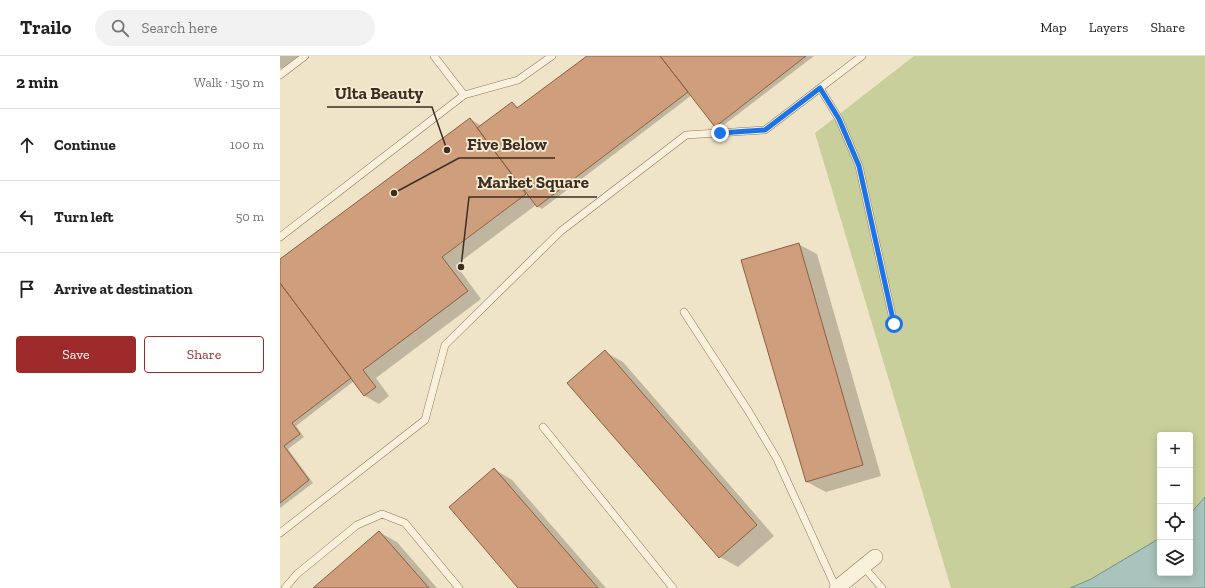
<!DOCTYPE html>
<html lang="en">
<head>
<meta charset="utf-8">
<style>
	body { margin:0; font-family:"Zilla Slab",serif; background:#f2f2f2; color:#202124 }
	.controls { position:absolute; right:12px; bottom:12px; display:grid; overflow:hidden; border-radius:4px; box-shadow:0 2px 10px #0003 }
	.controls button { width:36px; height:36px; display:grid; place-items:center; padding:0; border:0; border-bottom:1px solid #e0e0e0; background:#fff; color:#202124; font:20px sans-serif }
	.stop { position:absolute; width:12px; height:12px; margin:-9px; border:3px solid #1a73e8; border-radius:50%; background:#fff }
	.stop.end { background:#1a73e8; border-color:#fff; box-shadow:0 1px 4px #0008 }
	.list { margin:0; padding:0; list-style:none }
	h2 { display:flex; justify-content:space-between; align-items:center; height:52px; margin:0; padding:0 16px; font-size:17px }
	h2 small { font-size:13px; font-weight:400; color:#757577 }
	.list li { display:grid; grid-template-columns:26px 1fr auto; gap:12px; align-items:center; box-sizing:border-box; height:72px; padding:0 16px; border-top:1px solid #e0e0e0 }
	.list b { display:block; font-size:15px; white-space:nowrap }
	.list em { font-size:13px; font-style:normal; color:#757577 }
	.actions { display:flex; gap:8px; padding:12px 16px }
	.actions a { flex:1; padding:9px 0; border:1px solid #9e2a2b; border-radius:4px; text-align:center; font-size:14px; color:#9e2a2b }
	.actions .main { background:#9e2a2b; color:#fff }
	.icon { flex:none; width:22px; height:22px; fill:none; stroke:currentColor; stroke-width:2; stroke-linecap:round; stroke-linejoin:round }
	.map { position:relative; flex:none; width:925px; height:532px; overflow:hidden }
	header { display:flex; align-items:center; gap:24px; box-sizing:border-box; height:56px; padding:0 20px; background:#fff; border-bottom:1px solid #e0e0e0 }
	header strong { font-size:19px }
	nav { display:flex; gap:22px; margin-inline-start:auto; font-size:14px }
	.search { width:280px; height:36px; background:#f2f2f2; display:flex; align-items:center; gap:10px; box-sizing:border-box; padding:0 14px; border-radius:22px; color:#757577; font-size:15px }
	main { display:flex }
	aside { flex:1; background:#fff }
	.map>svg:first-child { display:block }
</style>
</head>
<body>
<header>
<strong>Trailo</strong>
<div class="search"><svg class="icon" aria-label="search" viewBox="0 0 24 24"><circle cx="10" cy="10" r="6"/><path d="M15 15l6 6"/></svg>Search here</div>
<nav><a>Map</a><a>Layers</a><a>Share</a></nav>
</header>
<main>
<aside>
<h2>2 min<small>Walk · 150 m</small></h2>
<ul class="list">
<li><svg class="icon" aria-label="ahead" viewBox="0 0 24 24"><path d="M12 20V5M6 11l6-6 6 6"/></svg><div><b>Continue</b></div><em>100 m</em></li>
<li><svg class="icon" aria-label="left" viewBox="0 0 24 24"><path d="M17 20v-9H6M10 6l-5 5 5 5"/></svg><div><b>Turn left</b></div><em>50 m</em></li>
<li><svg class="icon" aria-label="arrive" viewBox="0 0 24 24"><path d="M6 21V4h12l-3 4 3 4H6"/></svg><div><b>Arrive at destination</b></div></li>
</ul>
<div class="actions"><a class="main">Save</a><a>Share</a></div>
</aside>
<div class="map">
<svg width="925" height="532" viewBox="0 0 925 532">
	<rect width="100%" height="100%" fill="#f0e4c8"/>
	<path fill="#c9cf9b" d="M634,0H925V441L910,458V379H880V482L811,523L790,532H671L535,77Z"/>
	<path fill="#a9c4bc" stroke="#6f938a" d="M925,441V532H790L811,523L880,482V517H910V458Z"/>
	<path fill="#0003" d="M0,0H29L8,15L0,12Z
		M307,0H534L440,72L435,70L412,39L262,153L256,149L176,209L201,243L96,322L109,340L99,348L85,340L74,325L16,370L24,381L8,393L33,427L0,452V204L190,63L202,70L232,47L239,52Z
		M518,188L537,198L601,420L546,436L527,426Z
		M325,296L343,306L494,480L458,511L440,501Z
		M214,413L232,424L326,532H240Z
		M99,476L117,486L157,532H35Z"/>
	<path fill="#cf9f7d" stroke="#8d5f41" d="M307,0H380L408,36L257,151L197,72L232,46L237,52Z
		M380,0H526L435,71Z
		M190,62L246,138L162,201L188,235L83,314L96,331L84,340L0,227V203Z
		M519,187L583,409L526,426L461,204Z
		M0,227L71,322L12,367L20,378L4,390L29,424L0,447Z
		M325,294L477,469L439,502L287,327Z
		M214,412L318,532H238L169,451Z
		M99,475L149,532H33Z"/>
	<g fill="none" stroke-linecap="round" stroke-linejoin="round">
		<g stroke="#8d765c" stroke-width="8">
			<path id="service" d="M154,0L184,39
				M0,19L25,0
				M540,32L559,63L579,110L614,268
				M0,181L184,39L238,24L272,0
				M404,256L469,356L497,403L556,532
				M263,371L393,532
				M0,477L145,364L165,289L281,175L406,79L485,74L582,0
				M583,510L602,532
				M5,532L17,518L77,469L102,458L125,467L179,532"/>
		</g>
		<g stroke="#8d765c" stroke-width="16">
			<path id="minor" d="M557,532L595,501"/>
		</g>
		<use href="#service" stroke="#faf1dc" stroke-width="7"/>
		<use href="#minor" stroke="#faf1dc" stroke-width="15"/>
	</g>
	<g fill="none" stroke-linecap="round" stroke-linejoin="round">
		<path stroke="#1a73e8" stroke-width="5" d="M440,77L485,74L540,32L559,63L579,110L614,268"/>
	</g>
	<path fill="none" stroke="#3d2e20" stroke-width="1.5" d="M167 94L152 51H47M114 137L179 102H275M181 211L189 141H317"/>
	<g fill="#3d2e20" stroke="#f7eed8" stroke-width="1.5">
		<circle cx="167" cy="94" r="4"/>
		<circle cx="114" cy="137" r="4"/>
		<circle cx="181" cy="211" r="4"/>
	</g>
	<g font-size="17" text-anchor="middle" font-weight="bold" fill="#3d2e20" stroke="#f7eed8" stroke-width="3.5" stroke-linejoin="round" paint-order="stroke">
		<text x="99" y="43">Ulta Beauty</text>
		<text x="227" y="94">Five Below</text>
		<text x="253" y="132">Market Square</text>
	</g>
</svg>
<div class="controls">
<button>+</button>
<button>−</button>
<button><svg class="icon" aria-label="locate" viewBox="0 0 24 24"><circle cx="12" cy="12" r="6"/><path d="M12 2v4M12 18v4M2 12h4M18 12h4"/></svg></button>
<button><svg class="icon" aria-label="layers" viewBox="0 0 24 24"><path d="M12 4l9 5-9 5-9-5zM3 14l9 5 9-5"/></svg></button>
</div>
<div class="stop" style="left:614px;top:268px"></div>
<div class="stop end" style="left:440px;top:77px"></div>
</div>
</main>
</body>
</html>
